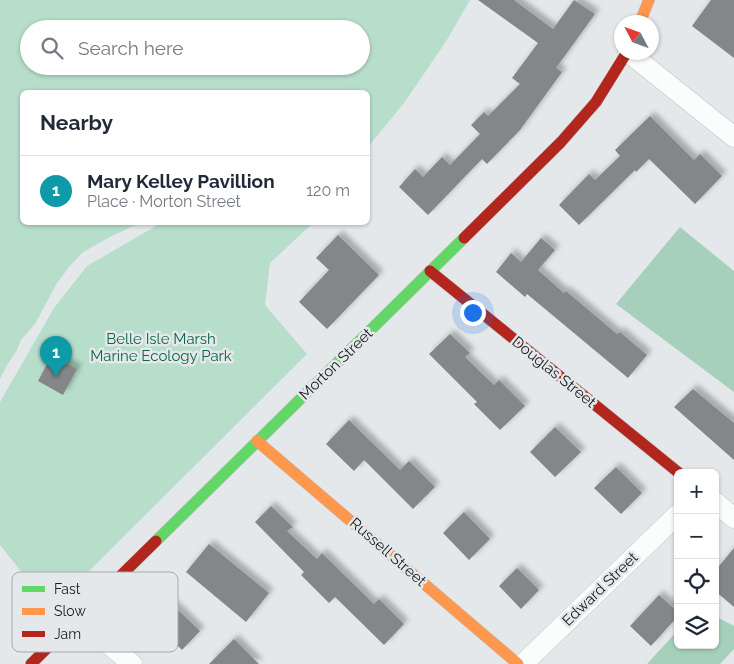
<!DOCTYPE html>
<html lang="en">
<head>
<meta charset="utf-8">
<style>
	body { margin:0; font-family:Raleway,sans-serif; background:#f6f6f7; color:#1f2937 }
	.controls { position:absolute; right:15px; bottom:15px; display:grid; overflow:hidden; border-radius:8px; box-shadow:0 1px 4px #0004 }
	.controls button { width:45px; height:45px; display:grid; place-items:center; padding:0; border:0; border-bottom:1px solid #e0e1e3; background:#fff; color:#1f2937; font:25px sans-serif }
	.compass { position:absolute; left:614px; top:15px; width:45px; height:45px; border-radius:50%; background:#fff; box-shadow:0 1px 4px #0004; rotate:311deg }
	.you { position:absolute; left:472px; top:312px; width:18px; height:18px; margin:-12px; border:4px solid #fff; border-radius:50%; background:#1a73e8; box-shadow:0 0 0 8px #1a73e833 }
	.badge { display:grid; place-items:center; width:32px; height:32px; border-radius:50%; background:#111827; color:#fff; font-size:16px; font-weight:700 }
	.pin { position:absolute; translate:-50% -41px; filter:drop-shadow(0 1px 2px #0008) }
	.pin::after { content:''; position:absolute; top:26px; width:18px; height:15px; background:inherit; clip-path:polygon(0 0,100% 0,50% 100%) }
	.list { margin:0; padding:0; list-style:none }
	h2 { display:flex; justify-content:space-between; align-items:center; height:65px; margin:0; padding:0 20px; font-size:21px }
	h2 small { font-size:16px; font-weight:400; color:#747a83 }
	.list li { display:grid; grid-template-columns:32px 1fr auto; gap:15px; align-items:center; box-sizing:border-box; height:70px; padding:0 20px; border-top:1px solid #e0e1e3 }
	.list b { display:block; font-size:19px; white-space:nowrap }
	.list p { margin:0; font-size:16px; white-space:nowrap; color:#747a83 }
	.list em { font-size:16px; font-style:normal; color:#747a83 }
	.icon { flex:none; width:28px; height:28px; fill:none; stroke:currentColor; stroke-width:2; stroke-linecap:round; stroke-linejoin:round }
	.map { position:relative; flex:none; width:734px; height:664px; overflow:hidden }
	.search { position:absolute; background:#fff; box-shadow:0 1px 4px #0004; left:20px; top:20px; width:350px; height:55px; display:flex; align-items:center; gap:12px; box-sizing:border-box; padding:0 18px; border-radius:28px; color:#747a83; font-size:19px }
	.panel { position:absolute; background:#fff; box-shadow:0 1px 4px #0004; left:20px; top:90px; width:350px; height:135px; border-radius:8px }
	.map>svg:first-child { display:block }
</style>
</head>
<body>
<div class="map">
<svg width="734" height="664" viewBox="0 0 734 664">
	<defs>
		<filter id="shadow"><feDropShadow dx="4.5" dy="-4.5" stdDeviation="2.5" flood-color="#0004"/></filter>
	</defs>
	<rect width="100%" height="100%" fill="#e5e8ea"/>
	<path fill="#b7ddcb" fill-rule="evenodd" d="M0,0H470L445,43L404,103L368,147V92H22V222L140,223L112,236L83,252L69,267L57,283L35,324L21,340L17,350L7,365L0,379ZM29,29H361V66H29Z
		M161,223H313L270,263L265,305L307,354L51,609L0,545V402L54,308L87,266Z"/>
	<path fill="#a6d0bc" d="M680,227L734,271V392L616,304Z
		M715,616L734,626V649L720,664H647L678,630V645H715Z"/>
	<path fill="#858688" filter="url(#shadow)" d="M478,0H514L553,29L574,0L595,14L556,68L562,72L520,130L487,164L482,159L428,215L399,187L415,169L423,177L442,157L450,165L480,134L471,125L484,112L488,116L520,84L512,78L538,43Z
		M711,0H734V58L692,26Z
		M650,116L694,160L700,154L722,176L695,204L649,159L636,172L635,170L579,225L559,205L589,174L595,180L620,156L615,150Z
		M338,235L379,275L327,329L299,302L329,270L316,258Z
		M541,238L555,250L538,270L564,293L566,291L617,334L620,332L647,355L628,378L527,294L525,297L496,272L511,253L521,262Z
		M450,334L470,353L465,357L494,385L499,380L525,406L500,430L474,404L477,402L429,354Z
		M52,355L77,369L63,395L38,381Z
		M693,389L734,423V460L674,407Z
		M349,420L400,470L409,461L435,487L413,509L364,460L354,471L326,444Z
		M555,427L581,452L555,477L530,452Z
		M616,467L642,493L621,514L594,488Z
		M271,506L293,527L287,531L317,559L322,553L374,604L379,599L404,624L384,645L335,597L329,603L301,575L304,572L255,522Z
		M464,512L490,539L469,560L443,533Z
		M209,544L269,593L246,622L186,572Z
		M734,548V607L715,591V571Z
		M517,568L539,590L521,609L499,586Z
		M659,595L678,612V616L651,646L630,626Z
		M172,604L200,631L182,650L154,622Z
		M234,639L259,664H209Z"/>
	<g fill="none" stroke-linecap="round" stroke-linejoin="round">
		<g stroke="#c2c4c5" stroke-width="21">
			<path id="street" d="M628,52L734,137
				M715,502L734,518
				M78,618L132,664
				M523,664L678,514"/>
		</g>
		<g stroke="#c2c4c5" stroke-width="12">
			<path id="fast" d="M156,541L464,238"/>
		</g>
		<g stroke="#c2c4c5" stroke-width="12">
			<path id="slow" d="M640,22L649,0
				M257,441L518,664"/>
		</g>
		<g stroke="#c2c4c5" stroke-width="12">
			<path id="jam" d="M464,238L561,142L596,102L627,52
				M430,271L679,473
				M31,664L156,541"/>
		</g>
		<use href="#street" stroke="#fbfcfc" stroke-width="20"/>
		<use href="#fast" stroke="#63d668" stroke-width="11"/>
		<use href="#slow" stroke="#ff974d" stroke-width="11"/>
		<use href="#jam" stroke="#b3261e" stroke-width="11"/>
	</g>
	<g text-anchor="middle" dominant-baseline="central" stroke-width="5" stroke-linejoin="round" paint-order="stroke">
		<g font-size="15" fill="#0b6744" stroke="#e4e8eb">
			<text x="161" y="339">Belle Isle Marsh<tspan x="161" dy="17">Marine Ecology Park</tspan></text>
		</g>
		<g font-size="15" fill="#1a1b1c" stroke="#e4e8eb">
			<text transform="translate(336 364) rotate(-44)">Morton Street</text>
			<text transform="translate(554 372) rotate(39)">Douglas Street</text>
			<text transform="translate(388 552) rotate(41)">Russell Street</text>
			<text transform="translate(600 589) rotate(-44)">Edward Street</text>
		</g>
	</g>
	<rect x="12" y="572" width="166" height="80" rx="8" fill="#e4e8eb" stroke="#a7aaad" stroke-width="1"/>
	<rect x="22" y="586" width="23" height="6" fill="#63d668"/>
	<rect x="22" y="608" width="23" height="7" fill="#ff974d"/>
	<rect x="22" y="631" width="23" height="6" fill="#b3261e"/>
	<g font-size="14" fill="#1a1b1c">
		<text x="54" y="594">Fast</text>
		<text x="54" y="616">Slow</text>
		<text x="54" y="639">Jam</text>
	</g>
</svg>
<div class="controls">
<button>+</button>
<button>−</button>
<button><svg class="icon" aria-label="locate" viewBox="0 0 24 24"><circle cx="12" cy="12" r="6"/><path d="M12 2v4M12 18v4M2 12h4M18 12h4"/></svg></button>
<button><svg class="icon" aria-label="layers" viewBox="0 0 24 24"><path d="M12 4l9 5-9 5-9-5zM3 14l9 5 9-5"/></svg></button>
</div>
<svg class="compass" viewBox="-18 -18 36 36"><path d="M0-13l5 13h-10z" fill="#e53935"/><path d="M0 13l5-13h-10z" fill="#747a83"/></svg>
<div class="you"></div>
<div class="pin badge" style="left:56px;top:377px;background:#0f9aa8">1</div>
<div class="search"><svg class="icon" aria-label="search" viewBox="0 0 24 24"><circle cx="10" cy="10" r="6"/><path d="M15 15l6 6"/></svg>Search here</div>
<section class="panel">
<h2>Nearby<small></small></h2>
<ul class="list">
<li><span class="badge" style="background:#0f9aa8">1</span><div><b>Mary Kelley Pavillion</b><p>Place · Morton Street</p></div><em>120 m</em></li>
</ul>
</section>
</div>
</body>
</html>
